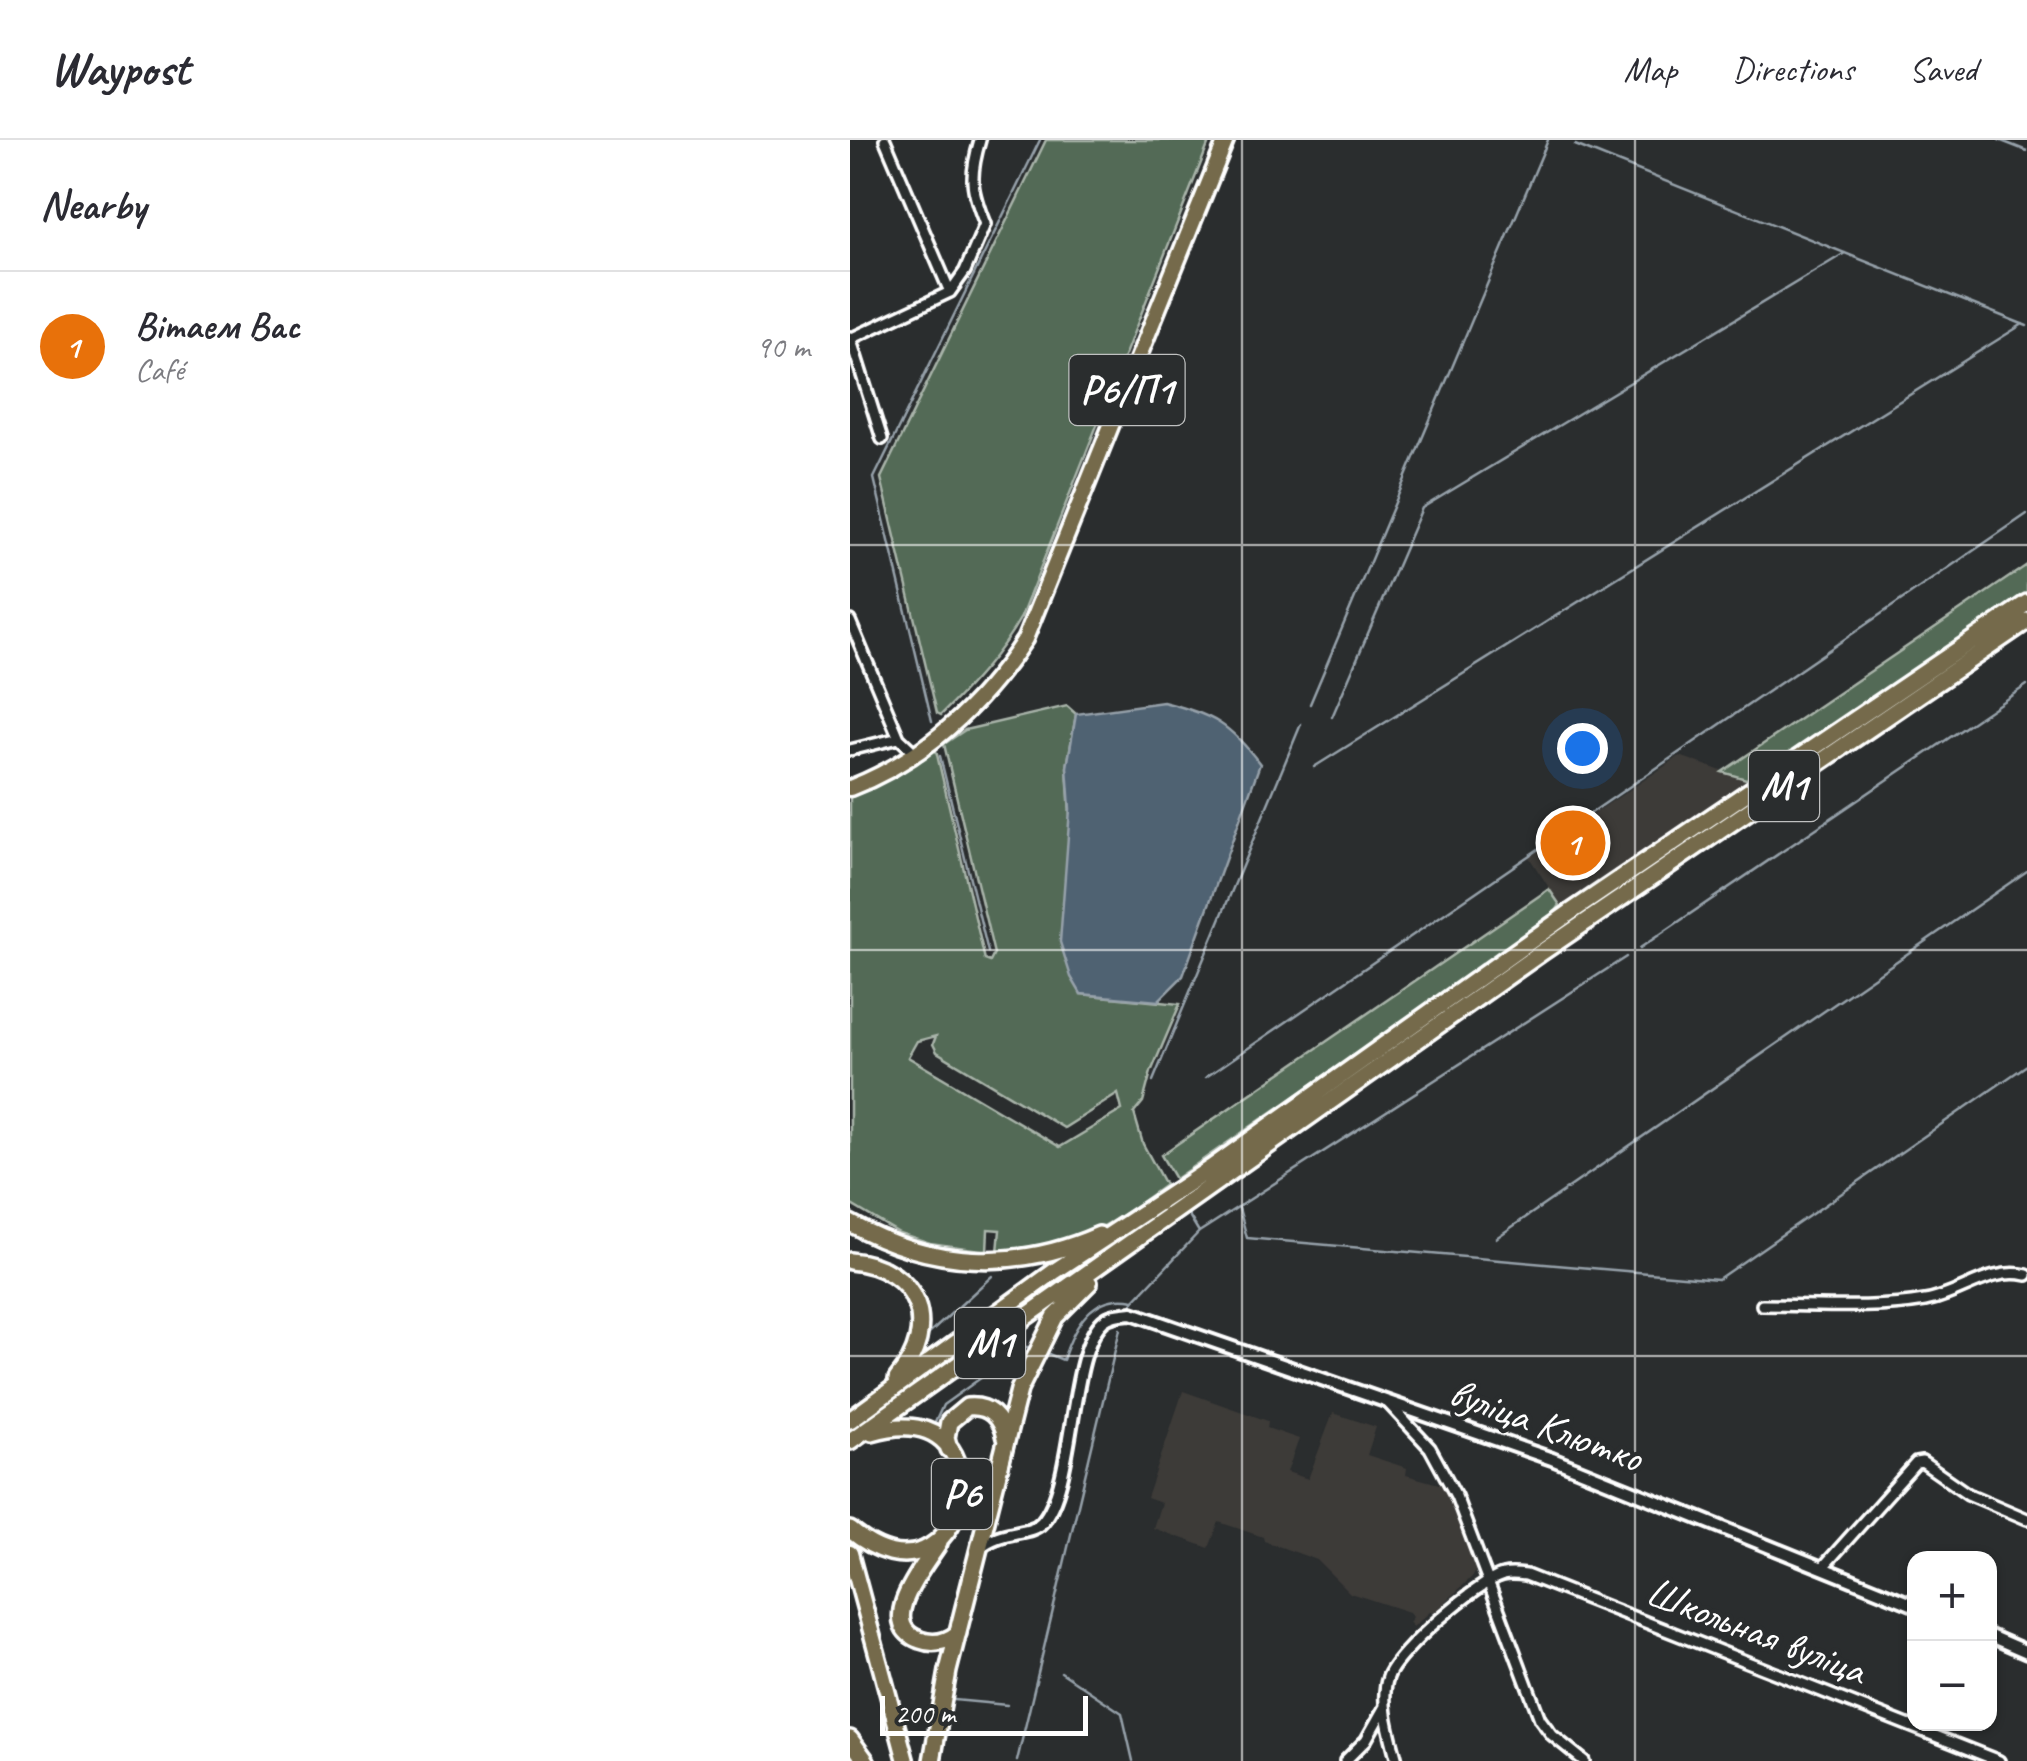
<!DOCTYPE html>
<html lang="en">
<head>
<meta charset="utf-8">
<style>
	body { margin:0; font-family:Caveat,sans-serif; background:#f7f7f7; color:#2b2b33 }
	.controls { position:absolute; right:30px; bottom:30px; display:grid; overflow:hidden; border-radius:20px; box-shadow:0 2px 8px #0004 }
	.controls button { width:90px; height:90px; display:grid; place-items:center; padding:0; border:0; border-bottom:2px solid #e1e1e2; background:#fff; color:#2b2b33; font:50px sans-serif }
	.scale { position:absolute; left:30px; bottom:25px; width:208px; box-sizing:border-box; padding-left:10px; border:5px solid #fff; border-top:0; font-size:28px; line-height:35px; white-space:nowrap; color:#fff; -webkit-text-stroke:8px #2a2d2e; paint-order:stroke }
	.you { position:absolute; left:732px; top:608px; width:35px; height:35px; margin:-25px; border:8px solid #fff; border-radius:50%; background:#1a73e8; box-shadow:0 0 0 15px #1a73e833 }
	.badge { display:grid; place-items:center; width:65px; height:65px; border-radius:50%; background:#d93025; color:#fff; font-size:32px; font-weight:700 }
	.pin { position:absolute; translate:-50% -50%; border:5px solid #fff; box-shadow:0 2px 10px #0006 }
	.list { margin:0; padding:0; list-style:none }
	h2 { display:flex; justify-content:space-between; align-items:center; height:130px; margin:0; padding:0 40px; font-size:42px }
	h2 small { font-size:32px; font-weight:400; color:#7c7c81 }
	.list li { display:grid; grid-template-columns:65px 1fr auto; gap:30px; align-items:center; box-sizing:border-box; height:150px; padding:0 40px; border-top:2px solid #e1e1e2 }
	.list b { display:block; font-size:38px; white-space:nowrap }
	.list p { margin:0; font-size:32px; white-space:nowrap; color:#7c7c81 }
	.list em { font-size:32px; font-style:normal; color:#7c7c81 }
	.map { position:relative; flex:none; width:1177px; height:1621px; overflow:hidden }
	header { display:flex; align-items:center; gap:60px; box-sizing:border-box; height:140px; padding:0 50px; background:#fff; border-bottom:2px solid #e1e1e2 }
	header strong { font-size:48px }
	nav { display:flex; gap:55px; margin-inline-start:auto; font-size:35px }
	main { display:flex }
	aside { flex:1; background:#fff }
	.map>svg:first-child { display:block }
</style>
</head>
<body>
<header>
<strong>Waypost</strong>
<nav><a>Map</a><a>Directions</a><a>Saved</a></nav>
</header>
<main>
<aside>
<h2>Nearby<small></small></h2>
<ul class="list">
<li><span class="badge" style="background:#e8710a">1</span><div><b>Вітаем Вас</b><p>Café</p></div><em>90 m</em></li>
</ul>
</aside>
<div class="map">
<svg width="1177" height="1621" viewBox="0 0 1177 1621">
	<rect width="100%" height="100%" fill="#2a2d2e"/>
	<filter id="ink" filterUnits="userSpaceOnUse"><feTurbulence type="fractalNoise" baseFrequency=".01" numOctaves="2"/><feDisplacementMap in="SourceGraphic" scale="20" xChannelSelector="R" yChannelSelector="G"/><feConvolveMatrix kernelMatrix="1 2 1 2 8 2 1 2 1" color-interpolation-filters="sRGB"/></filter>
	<g filter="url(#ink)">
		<path fill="#3d3b38" d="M830,616L899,641L715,772L679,717Z
			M333,1251L418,1281L417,1288L449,1299L437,1332L458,1339L483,1273L526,1287L517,1315L557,1328L556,1335L596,1346L626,1428L624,1435L586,1471L580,1472L563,1487L559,1482L563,1477L559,1472L500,1453L467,1420L414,1401L413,1397L369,1382L359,1408L303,1388L311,1363L297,1358Z"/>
		<path fill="#536a56" stroke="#a9b4aa" stroke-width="2.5" fill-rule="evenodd" d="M196,0H360L171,477C150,514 122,544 91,575L87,573L31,338Z
			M1177,425V458L907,636L896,639L872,632Z
			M217,566L226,574L217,627L231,854L330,864L301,932L293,962L284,973L293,1004L315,1045C252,1091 228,1107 148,1112L150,1090L138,1089L137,1111L80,1103L49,1093L0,1064V657L54,628L85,606L135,820L140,822L144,814L94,604L115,590ZM86,896L83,904L87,912L214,988L268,954L272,970L210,1007L58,917L67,901Z
			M699,749L710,765L701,779L325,1039L311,1015Z"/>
		<path fill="#506272" stroke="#96a1aa" stroke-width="2.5" d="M313,562C362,574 380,584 410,624L333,836L308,861L231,854L221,837L210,802L220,669L217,627L226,574Z"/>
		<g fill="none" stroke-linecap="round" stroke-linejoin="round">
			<path stroke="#96a1aa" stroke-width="2.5" d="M1149,0L1177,11
				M725,5L1177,186
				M460,564L698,0
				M482,577L572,368L995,113
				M82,581L24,338L190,0
				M90,616L138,812
				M464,627L1173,184
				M790,808L1177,545
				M356,937L1177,374
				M303,941L451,584
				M389,1068L397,1098L868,1139L1177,925
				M337,1072L349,1092
				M646,1098L1177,731
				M282,1163L349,1092L776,817
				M79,1194L142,1136
				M196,1213L213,1220C224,1186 242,1152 284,1160
				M83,1287L93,1265L174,1207H181
				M211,1532L272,1573L283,1621
				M104,1560L157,1565
				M167,1621L270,1189"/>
			<g stroke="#fff" stroke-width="16">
				<path id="minor" d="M35,0L100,152
					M0,197L32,299
					M0,199L100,152L115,131L135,84C121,49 119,37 130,0
					M0,481L49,598L66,614
					M0,610L49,598
					M912,1165C965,1165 1023,1170 1075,1161C1111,1155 1139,1127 1177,1135
					M539,1264L580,1308L606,1356L690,1579L702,1595L734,1621
					M973,1427L1066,1323L1072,1322L1118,1354L1177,1379
					M495,1621L516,1600L534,1568
					M547,1621C541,1597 529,1562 538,1537C546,1513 628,1441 653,1435C660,1433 668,1434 676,1435C833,1498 992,1558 1149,1621"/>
			</g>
			<g stroke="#fff" stroke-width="18">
				<path id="tertiary" d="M129,1408C152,1388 180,1396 192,1382C226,1344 218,1214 253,1181C261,1174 272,1174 282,1173L702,1319L1064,1465
					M1140,1496L1177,1512"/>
			</g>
			<g stroke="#fff" stroke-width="21">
				<path id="primary" d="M0,648C73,620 133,564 175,499L376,0
					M0,1413L56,1621"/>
			</g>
			<g stroke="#fff" stroke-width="22">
				<path id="motorway" d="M0,1083C78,1127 166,1132 249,1095
					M0,1121C69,1127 91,1187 47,1239
					M0,1280L205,1131L361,1028L721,772L1177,463
					M0,1301L692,812L1177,481
					M99,1309L96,1298L99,1282L117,1267C139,1265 151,1277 155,1298
					M0,1390C118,1488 166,1250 22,1292
					M89,1403C76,1424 24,1484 70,1500C83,1505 97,1502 108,1493
					M0,1599L16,1621
					M82,1621L98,1531L169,1250L205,1177L239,1143"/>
			</g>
			<use href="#minor" stroke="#2a2d2e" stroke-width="9"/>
			<use href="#tertiary" stroke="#2a2d2e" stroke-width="10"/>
			<use href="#primary" stroke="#746b4b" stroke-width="14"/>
			<use href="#motorway" stroke="#746b4b" stroke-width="15"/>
		</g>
	</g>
	<path fill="none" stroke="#fff" stroke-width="2.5" stroke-opacity="0.55" d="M392,0V1621M785,0V1621M0,405H1177M0,810H1177M0,1216H1177"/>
	<g text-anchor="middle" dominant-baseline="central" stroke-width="9" stroke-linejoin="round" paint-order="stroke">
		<g fill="#2a2d2e" stroke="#bfc0c0" stroke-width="2.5">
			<rect x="219.5" y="215" width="115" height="70" rx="8"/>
			<rect x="899" y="611" width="70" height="70" rx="8"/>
			<rect x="105" y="1168" width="70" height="70" rx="8"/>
			<rect x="82" y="1319" width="60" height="70" rx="8"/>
		</g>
		<g font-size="40" font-weight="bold" fill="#fff">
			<text x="277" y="250">Р6/П1</text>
			<text x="934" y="646">М1</text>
			<text x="140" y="1203">М1</text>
			<text x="112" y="1354">Р6</text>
		</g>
		<g font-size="42" fill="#fff" stroke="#2a2d2e">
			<text transform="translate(696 1285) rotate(20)">вуліца Клютко</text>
			<text transform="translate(906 1491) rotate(21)">Школьная вуліца</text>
		</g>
	</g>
</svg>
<div class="controls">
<button>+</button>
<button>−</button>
</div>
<div class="scale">200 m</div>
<div class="you"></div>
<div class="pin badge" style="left:723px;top:703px;background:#e8710a">1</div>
</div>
</main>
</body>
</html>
